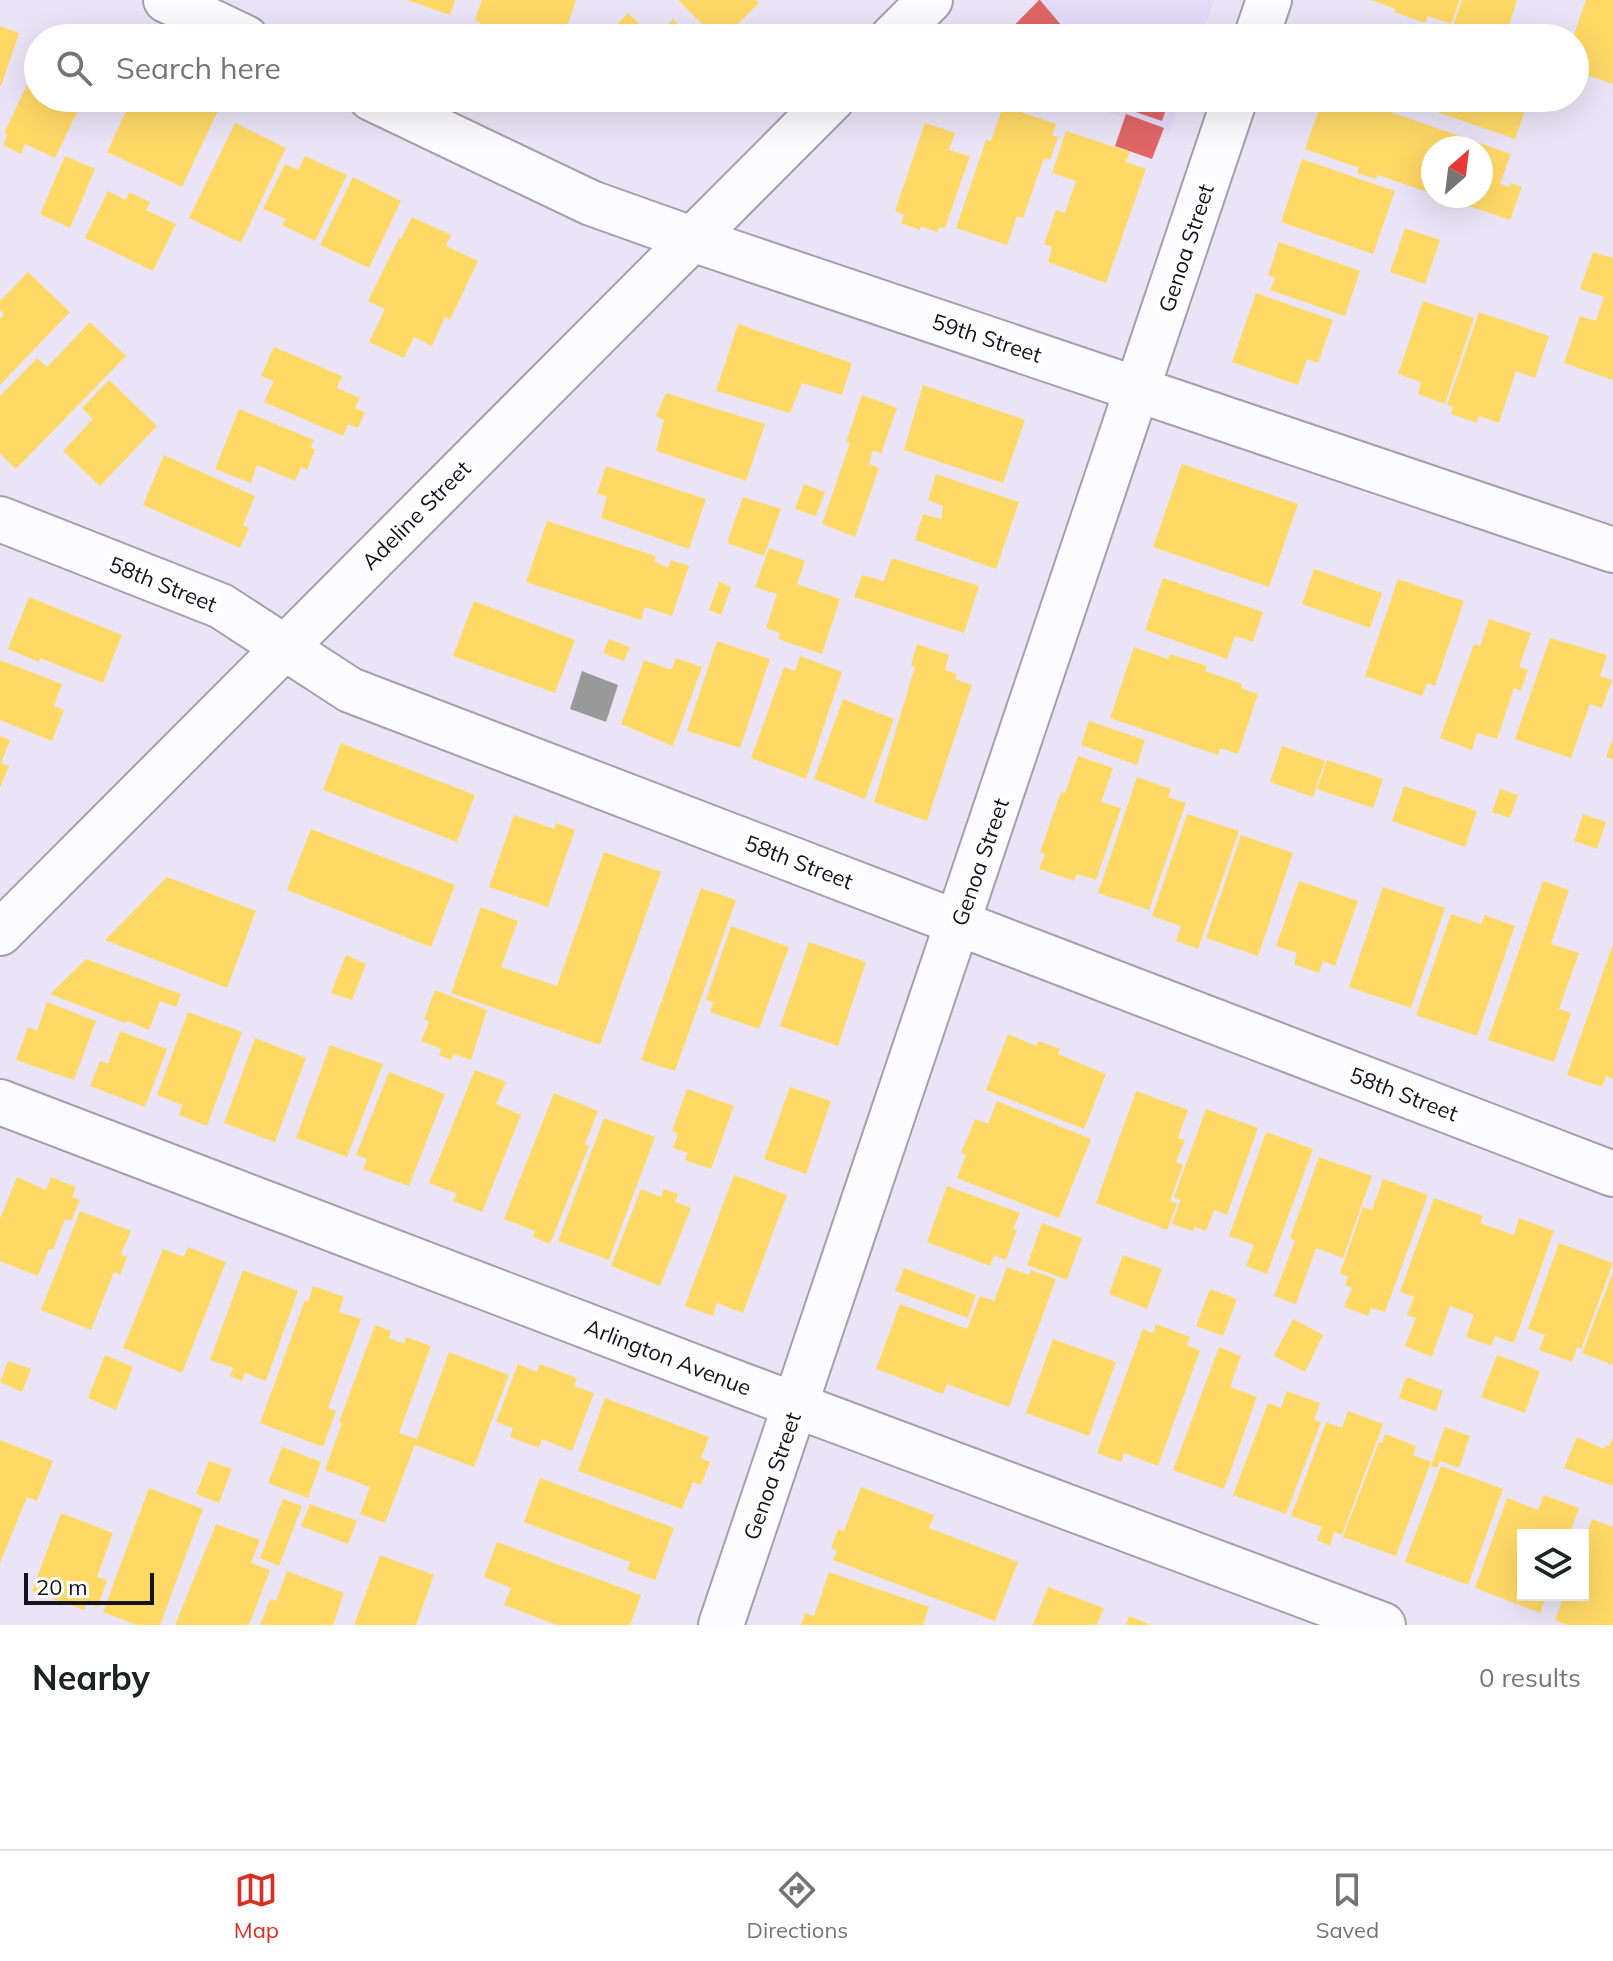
<!DOCTYPE html>
<html lang="en">
<head>
<meta charset="utf-8">
<style>
	body { margin:0; font-family:Mulish,sans-serif; background:#f2f2f2; color:#202124 }
	.controls { position:absolute; right:24px; bottom:24px; display:grid; overflow:hidden; border-radius:0px; box-shadow:0 8px 32px #0002 }
	.controls button { width:72px; height:72px; display:grid; place-items:center; padding:0; border:0; border-bottom:2px solid #e0e0e0; background:#fff; color:#202124; font:40px sans-serif }
	.compass { position:absolute; left:1421px; top:136px; width:72px; height:72px; border-radius:50%; background:#fff; box-shadow:0 8px 32px #0002; rotate:28deg }
	.scale { position:absolute; left:24px; bottom:20px; width:130px; box-sizing:border-box; padding-left:8px; border:4px solid #17131e; border-top:0; font-size:22px; line-height:28px; white-space:nowrap; color:#17131e; -webkit-text-stroke:6px #fff; paint-order:stroke }
	.list { margin:0; padding:0; list-style:none }
	h2 { display:flex; justify-content:space-between; align-items:center; height:104px; margin:0; padding:0 32px; font-size:34px }
	h2 small { font-size:26px; font-weight:400; color:#757577 }
	.icon { flex:none; width:44px; height:44px; fill:none; stroke:currentColor; stroke-width:2; stroke-linecap:round; stroke-linejoin:round }
	.map { position:relative; flex:none; width:1613px; height:1625px; overflow:hidden }
	.search { position:absolute; background:#fff; box-shadow:0 8px 32px #0002; left:24px; right:24px; top:24px; height:88px; display:flex; align-items:center; gap:20px; box-sizing:border-box; padding:0 28px; border-radius:44px; color:#757577; font-size:30px }
	.sheet { height:224px; background:#fff }
	nav { display:flex; justify-content:space-around; align-items:center; box-sizing:border-box; height:112px; border-top:2px solid #e0e0e0; background:#fff; font-size:22px; color:#757577 }
	nav a { display:grid; justify-items:center; gap:4px }
	nav .on { color:#d93025 }
	.map>svg:first-child { display:block }
</style>
</head>
<body>
<div class="map">
<svg width="1613" height="1625" viewBox="0 0 1613 1625">
	<rect width="100%" height="100%" fill="#eae4f6"/>
	<path fill="#e4dbf9" d="M1040,0H1214L1201,38H1001Z
		M1065,98H1181L1169,132Z"/>
	<path fill="#ffd966" d="M407,0H455L450,15Z
		M482,0H576L563,38L539,36L538,38H477L480,22L475,20Z
		M678,0H756L759,3L724,38H716Z
		M1371,0H1460L1451,24L1428,16L1425,23L1394,12L1396,9Z
		M1462,0H1517L1509,25L1519,28L1515,38H1469L1451,31Z
		M1586,0H1613V84L1575,71L1573,38Z
		M628,13L654,38H604Z
		M673,19L692,38H655Z
		M0,26L19,33L1,86H0Z
		M38,62V98H84L55,158L25,144L21,154L3,145L7,135L4,133Z
		M132,98H208L221,104L182,187L107,152Z
		M1323,98H1350L1511,154L1500,184L1509,187L1511,183L1522,187L1510,220L1442,197L1481,196V148H1433V194L1378,175L1376,179L1357,173L1359,168L1305,149Z
		M1397,98H1529L1515,139Z
		M1003,106L1056,124L1052,135L1058,137L1050,160L1044,158L1023,218L1017,216L1007,245L956,228L986,140L991,141Z
		M235,123L286,148L241,243L189,218Z
		M925,123L955,133L949,150L970,156L945,228L939,227L937,232L921,226L920,230L901,223L904,215L895,211Z
		M1066,131L1130,152L1126,162L1146,169L1106,283L1048,262L1052,247L1044,244L1056,210L1065,213L1076,181L1052,173Z
		M65,156L95,169L70,228L40,214Z
		M305,156L347,175L315,241L282,225L286,219L263,209L285,164L298,170Z
		M1302,159L1395,191L1373,254L1281,222Z
		M353,177L401,201L369,268L320,245Z
		M108,191L126,200L129,192L150,202L146,210L176,224L153,271L85,238Z
		M412,217L451,235L446,246L478,261L450,320L445,317L432,346L414,337L404,358L369,342L385,309L368,301L399,238L401,239Z
		M1405,228L1440,240L1425,284L1390,272Z
		M1279,242L1360,271L1345,316L1270,290L1275,278L1268,275Z
		M1593,252L1613,258V380L1564,363L1580,316L1596,321L1604,297L1580,289Z
		M28,272L70,312L0,385V319L4,314L0,310V301Z
		M1256,293L1333,320L1318,363L1307,359L1298,385L1232,362Z
		M1423,301L1474,318L1445,404L1418,394L1421,382L1398,374Z
		M1479,312L1549,336L1535,378L1516,371L1499,423L1479,416L1477,423L1451,414L1453,407L1447,405Z
		M90,322L126,356L16,469L0,454V396L37,358L47,367Z
		M738,324L852,363L842,395L802,383L790,413L716,391Z
		M274,347L342,376L337,388L360,398L355,408L365,412L358,428L348,424L343,436L264,402L274,381L261,376Z
		M109,380L157,426L100,486L63,451L93,419L82,408Z
		M923,385L1025,420L1003,483L904,450Z
		M666,393L765,424L746,481L656,451L664,420L656,416Z
		M862,395L897,408L881,454L873,450L869,464L879,468L855,537L822,524L850,443L846,442Z
		M239,409L314,440L311,447L315,450L307,470L301,467L295,481L257,465L251,483L215,469Z
		M164,455L255,496L243,525L249,528L240,548L143,505Z
		M1182,464L1298,504L1269,587L1153,547Z
		M606,466L706,499L689,549L601,518L607,496L597,494Z
		M936,474L1019,502L996,569L915,540L923,514L941,519L943,506L928,500Z
		M804,484L825,492L816,516L795,509Z
		M743,497L781,509L764,556L727,543Z
		M547,521L656,556L654,561L668,568L671,560L689,566L672,616L645,607L641,620L526,582Z
		M769,548L805,561L797,584L840,599L822,654L778,639L780,633L766,628L777,594L755,587Z
		M892,558L979,586L964,633L854,597L862,575L884,581Z
		M1314,569L1382,593L1370,628L1302,604Z
		M1163,578L1263,612L1253,642L1235,636L1227,659L1145,630Z
		M1398,579L1464,601L1435,686L1427,683L1422,696L1365,676Z
		M719,582L731,587L721,615L709,610Z
		M29,597L122,635L103,683L40,658L39,662L8,649Z
		M474,601L575,640L555,693L453,656Z
		M1489,619L1531,633L1519,667L1528,670L1521,691L1514,688L1497,739L1477,733L1472,750L1440,738L1474,644L1480,646Z
		M1550,638L1607,655L1600,676L1612,680L1602,708L1590,704L1571,758L1515,739Z
		M609,639L630,647L624,661L603,653Z
		M717,641L770,659L740,748L687,731Z
		M917,644L949,655L945,670L957,674L955,679L972,685L927,821L874,802L915,667L911,665Z
		M1134,647L1168,659L1170,654L1207,666L1205,671L1242,684L1241,688L1258,694L1238,754L1220,748L1218,755L1110,718Z
		M800,656L842,672L806,779L751,758L784,667L795,671Z
		M676,658L702,667L673,746L621,724L644,660L671,670Z
		M0,660L62,684L54,706L64,710L52,741L0,720Z
		M843,699L894,719L865,799L814,779Z
		M1089,721L1145,740L1137,765L1081,745Z
		M0,736L10,740L1,763L9,766L0,788Z
		M1613,738V759L1606,757Z
		M341,743L475,795L457,842L323,790Z
		M1282,746L1325,761L1313,797L1270,782Z
		M1078,756L1113,768L1101,802L1121,808L1096,880L1077,874L1074,881L1039,869L1045,854L1040,852L1061,792L1065,793Z
		M1327,760L1383,779L1373,808L1317,789Z
		M1137,777L1171,789L1168,797L1186,803L1149,910L1098,893Z
		M1404,786L1477,811L1465,847L1392,821Z
		M1500,789L1518,795L1510,818L1492,812Z
		M1187,814L1239,831L1198,949L1176,941L1181,926L1152,916Z
		M1583,814L1606,822L1597,849L1574,841Z
		M514,815L554,829L556,823L575,830L548,907L489,887Z
		M311,829L455,885L431,947L287,890Z
		M1241,835L1293,853L1258,956L1206,938Z
		M604,852L661,872L600,1045L451,993L481,907L518,921L501,967L557,986Z
		M167,877L256,911L227,988L105,940Z
		M1299,881L1358,901L1335,966L1323,961L1319,973L1294,964L1297,953L1276,946Z
		M1543,881L1569,890L1551,944L1579,953L1559,1009L1571,1013L1554,1062L1488,1040Z
		M1383,887L1445,908L1411,1008L1349,987Z
		M701,888L736,900L675,1071L641,1060Z
		M1451,914L1481,924L1485,915L1515,926L1477,1036L1416,1015Z
		M731,926L789,947L759,1029L710,1012L713,1002L706,1000Z
		M809,942L866,962L838,1046L780,1026Z
		M1613,944V1079L1606,1076L1602,1087L1567,1075Z
		M346,955L366,964L352,1000L331,993Z
		M86,959L181,994L176,1007L160,1001L149,1030L127,1021L125,1023L50,994Z
		M435,990L487,1010L471,1060L454,1054L451,1060L439,1055L441,1049L421,1041L429,1022L424,1019Z
		M47,1002L96,1021L74,1080L16,1060L28,1027L37,1031Z
		M188,1012L242,1032L207,1126L179,1115L182,1105L157,1095Z
		M120,1031L167,1049L145,1107L90,1086L100,1061L108,1064Z
		M1008,1034L1036,1046L1038,1041L1060,1049L1058,1054L1106,1074L1084,1129L986,1090Z
		M255,1038L306,1058L275,1142L224,1123Z
		M330,1045L383,1064L347,1157L296,1138Z
		M475,1070L506,1082L496,1104L521,1115L482,1212L453,1201L457,1194L429,1183Z
		M389,1072L445,1094L409,1186L363,1169L367,1159L356,1155Z
		M790,1087L831,1101L806,1174L764,1159Z
		M687,1089L734,1106L711,1169L685,1160L688,1153L673,1148L678,1134L672,1131Z
		M1136,1091L1188,1110L1178,1138L1185,1140L1176,1162L1183,1165L1170,1201L1177,1204L1167,1230L1096,1203Z
		M554,1093L598,1111L585,1144L589,1146L550,1244L533,1237L535,1231L504,1219Z
		M997,1101L1091,1139L1059,1218L957,1178L966,1155L961,1153L975,1119L988,1124Z
		M1206,1109L1258,1128L1227,1215L1214,1210L1206,1231L1195,1227L1193,1231L1172,1224L1180,1200L1174,1197Z
		M604,1118L655,1137L609,1260L558,1241Z
		M1266,1132L1313,1149L1267,1274L1246,1266L1254,1245L1229,1236Z
		M1319,1157L1372,1176L1343,1258L1316,1248L1296,1304L1274,1296L1295,1241L1290,1238Z
		M734,1175L787,1195L743,1313L717,1303L713,1316L685,1306Z
		M17,1177L46,1190L51,1177L76,1187L72,1197L80,1200L71,1221L65,1219L53,1250L49,1249L38,1276L0,1261V1219Z
		M1383,1179L1428,1195L1385,1312L1371,1308L1368,1316L1344,1307L1352,1288L1345,1285L1348,1277L1340,1273L1363,1207L1372,1210Z
		M947,1186L1020,1213L1013,1229L1017,1230L1006,1260L994,1255L990,1266L927,1242Z
		M641,1189L661,1197L664,1189L678,1194L675,1202L691,1208L660,1286L611,1266Z
		M1434,1198L1483,1216L1480,1223L1514,1235L1519,1218L1554,1231L1514,1343L1495,1336L1491,1346L1466,1337L1474,1315L1450,1306L1432,1357L1405,1346L1416,1318L1407,1315L1414,1297L1400,1292Z
		M80,1211L131,1231L121,1254L127,1257L120,1275L114,1272L91,1330L41,1310Z
		M1042,1223L1082,1238L1067,1280L1027,1265Z
		M1559,1243L1613,1263L1581,1349L1577,1347L1572,1362L1539,1350L1545,1335L1528,1329Z
		M188,1247L226,1262L182,1373L123,1348L163,1249L184,1257Z
		M1123,1255L1162,1269L1147,1309L1109,1294Z
		M1007,1267L1029,1275L1031,1270L1056,1279L1009,1407L947,1384L943,1394L876,1369L900,1304L967,1329L980,1296L994,1301Z
		M904,1268L976,1295L968,1318L895,1291Z
		M243,1270L298,1291L266,1381L245,1373L242,1381L230,1376L233,1368L210,1360Z
		M1613,1272V1365L1582,1353Z
		M313,1286L344,1297L339,1312L361,1319L328,1408L336,1411L323,1447L260,1423L305,1300L308,1302Z
		M1210,1289L1237,1299L1223,1336L1196,1326Z
		M1293,1319L1323,1335L1305,1372L1274,1356Z
		M1156,1324L1190,1337L1187,1345L1200,1351L1158,1466L1124,1453L1121,1462L1097,1453L1143,1329L1153,1333Z
		M375,1325L391,1331L389,1338L404,1344L406,1337L431,1346L399,1433L417,1439L449,1352L509,1375L474,1467L415,1445L385,1523L360,1514L370,1487L325,1470L342,1423L339,1422Z
		M1053,1339L1116,1362L1089,1436L1026,1413Z
		M1219,1347L1241,1356L1230,1387L1257,1397L1224,1489L1173,1470Z
		M105,1355L133,1367L116,1410L88,1398Z
		M1497,1355L1540,1371L1525,1413L1481,1397Z
		M8,1361L31,1369L22,1392L0,1382Z
		M518,1364L537,1372L540,1364L577,1378L574,1386L594,1393L572,1451L542,1439L539,1448L510,1437L513,1428L496,1422Z
		M1406,1377L1443,1391L1436,1411L1399,1398Z
		M1287,1391L1320,1403L1314,1420L1321,1422L1286,1514L1233,1495L1268,1403L1281,1408Z
		M605,1398L709,1437L701,1458L710,1462L701,1485L693,1482L682,1509L578,1471Z
		M1348,1411L1383,1424L1342,1535L1334,1532L1330,1546L1317,1540L1322,1527L1291,1516L1326,1422L1342,1428Z
		M1445,1427L1470,1436L1459,1468L1440,1461L1437,1468L1431,1466Z
		M1385,1434L1416,1446L1413,1455L1431,1462L1396,1556L1343,1537L1379,1442L1382,1443Z
		M1577,1437L1604,1449L1605,1445L1609,1447L1613,1438V1486L1564,1468Z
		M0,1440L53,1461L37,1501L27,1497L0,1563Z
		M282,1447L321,1462L308,1498L268,1483Z
		M209,1461L232,1469L219,1503L196,1494Z
		M1441,1466L1503,1489L1468,1585L1405,1562Z
		M540,1478L674,1528L655,1580L627,1570L630,1562L524,1522Z
		M861,1487L934,1515L929,1528L1018,1562L995,1621L833,1560L837,1551L831,1548L838,1529L844,1531Z
		M149,1488L203,1509L160,1625H136L103,1612Z
		M1544,1495L1579,1508L1569,1535H1523V1595H1547L1540,1613L1475,1588L1507,1498L1538,1510Z
		M283,1499L302,1506L279,1566L260,1558Z
		M310,1504L357,1521L348,1544L301,1526Z
		M61,1513L113,1533L97,1577L107,1580L98,1607L87,1603L84,1610L32,1591Z
		M1592,1519L1613,1527V1625H1567L1555,1620L1564,1595H1583V1544Z
		M216,1524L260,1540L251,1563L270,1570L249,1625H175Z
		M497,1542L641,1595L630,1625H557L504,1605L511,1588L484,1577Z
		M380,1555L434,1575L416,1625H354Z
		M287,1571L344,1593L333,1625H260L270,1599L276,1601Z
		M829,1572L929,1607L923,1625H801L805,1613L814,1616Z
		M1048,1587L1104,1608L1097,1625H1033Z
		M1129,1616L1151,1625H1126Z"/>
	<path fill="#e06666" d="M1040,0L1072,38H1002L1039,0Z
		M1094,98H1170L1162,121Z
		M1126,114L1164,128L1152,159L1115,146Z"/>
	<path fill="#999" d="M582,671L618,685L606,722L570,709Z"/>
	<g fill="none" stroke-linecap="round" stroke-linejoin="round">
		<g stroke="#a49fad" stroke-width="48">
			<path id="minor" d="M166,0L246,38
				M892,38L930,0
				M1256,38L1269,0
				M371,98L591,203L692,239L1613,550
				M0,519L221,606L350,690L1613,1174
				M0,933L833,98
				M0,1102L744,1386L1383,1625
				M721,1625L1235,98"/>
		</g>
		<use href="#minor" stroke="#fcfbfe" stroke-width="44"/>
	</g>
	<g text-anchor="middle" dominant-baseline="central" stroke-width="8" stroke-linejoin="round" paint-order="stroke">
		<g font-size="22" fill="#17131e" stroke="#fff">
			<text transform="translate(1186 248) rotate(-72)">Genoa Street</text>
			<text transform="translate(987 338) rotate(18)">59th Street</text>
			<text transform="translate(416 515) rotate(-45)">Adeline Street</text>
			<text transform="translate(163 584) rotate(22)">58th Street</text>
			<text transform="translate(799 862) rotate(21)">58th Street</text>
			<text transform="translate(980 862) rotate(-71)">Genoa Street</text>
			<text transform="translate(1404 1094) rotate(21)">58th Street</text>
			<text transform="translate(668 1357) rotate(21)">Arlington Avenue</text>
			<text transform="translate(772 1476) rotate(-71)">Genoa Street</text>
		</g>
	</g>
</svg>
<div class="controls">
<button><svg class="icon" aria-label="layers" viewBox="0 0 24 24"><path d="M12 4l9 5-9 5-9-5zM3 14l9 5 9-5"/></svg></button>
</div>
<svg class="compass" viewBox="-18 -18 36 36"><path d="M0-13l5 13h-10z" fill="#e53935"/><path d="M0 13l5-13h-10z" fill="#757577"/></svg>
<div class="scale">20 m</div>
<div class="search"><svg class="icon" aria-label="search" viewBox="0 0 24 24"><circle cx="10" cy="10" r="6"/><path d="M15 15l6 6"/></svg>Search here</div>
</div>
<section class="sheet">
<h2>Nearby<small>0 results</small></h2>
<ul class="list">
</ul>
</section>
<nav>
<a class="on"><svg class="icon" aria-label="map" viewBox="0 0 24 24"><path d="M3 6l6-2 6 2 6-2v14l-6 2-6-2-6 2zM9 4v14M15 6v14"/></svg>Map</a>
<a><svg class="icon" aria-label="directions" viewBox="0 0 24 24"><path d="M12 3l9 9-9 9-9-9zM9 14v-3h6M13 9l2 2-2 2"/></svg>Directions</a>
<a><svg class="icon" aria-label="saved" viewBox="0 0 24 24"><path d="M7 4h10v16l-5-4-5 4z"/></svg>Saved</a>
</nav>
</body>
</html>
